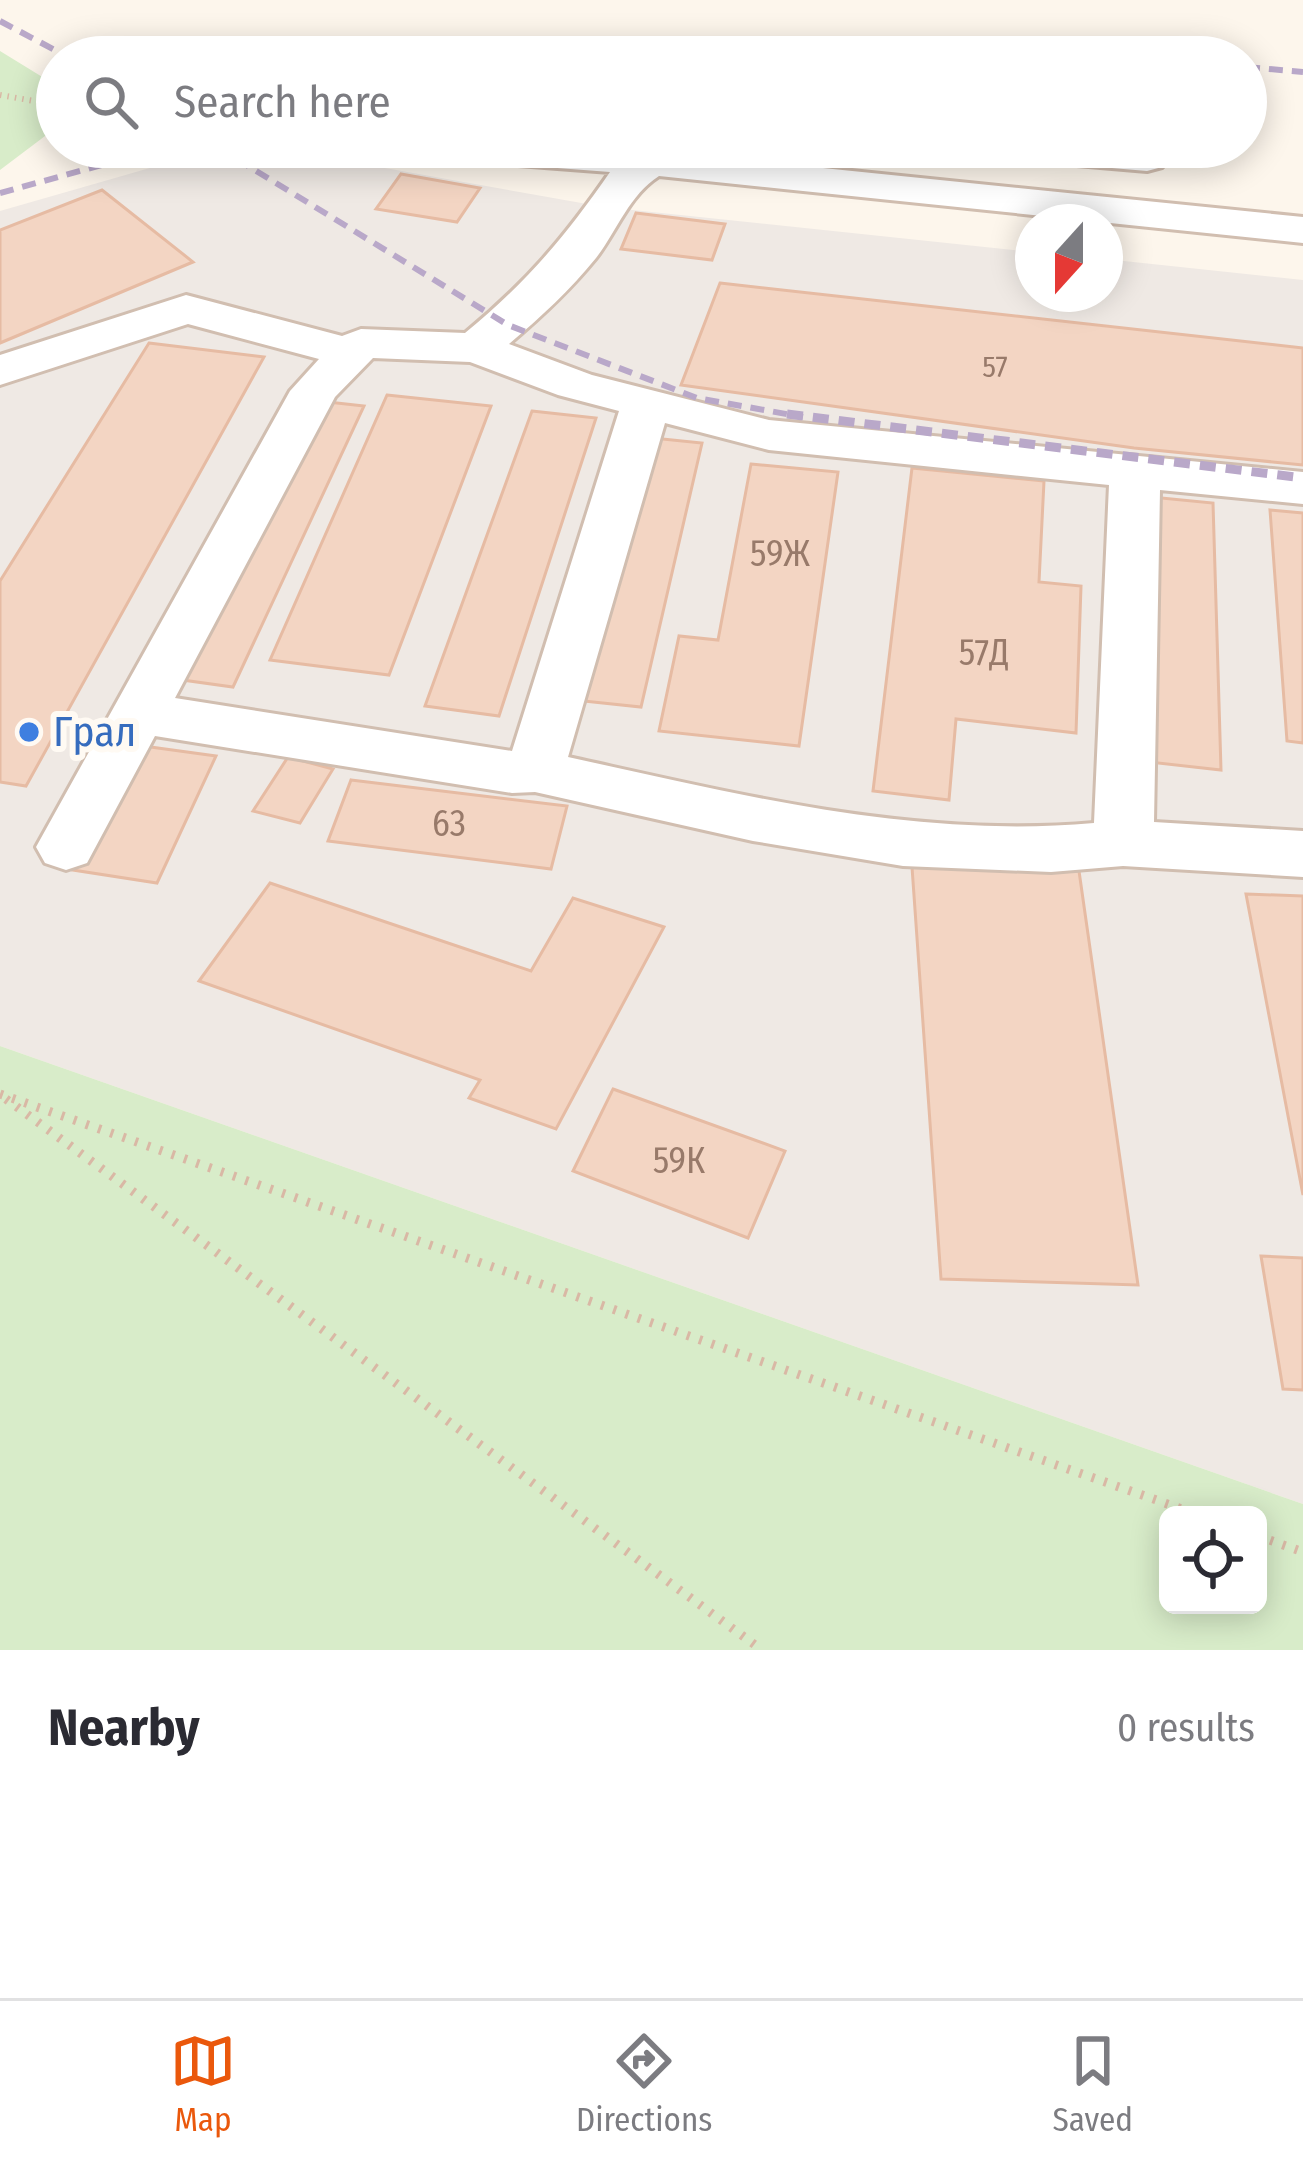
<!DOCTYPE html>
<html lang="en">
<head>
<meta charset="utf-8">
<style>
	body { margin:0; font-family:"Fira Sans Condensed",sans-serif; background:#f7f7f7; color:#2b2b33 }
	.controls { position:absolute; right:36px; bottom:36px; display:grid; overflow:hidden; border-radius:18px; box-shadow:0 6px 30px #0003 }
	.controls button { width:108px; height:108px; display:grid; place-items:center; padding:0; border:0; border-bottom:3px solid #e1e1e2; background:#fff; color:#2b2b33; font:60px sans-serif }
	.compass { position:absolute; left:1015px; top:204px; width:108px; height:108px; border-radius:50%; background:#fff; box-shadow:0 6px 30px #0003; rotate:201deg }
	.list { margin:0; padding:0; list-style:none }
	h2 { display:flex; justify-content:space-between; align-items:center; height:156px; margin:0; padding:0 48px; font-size:51px }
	h2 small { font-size:39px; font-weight:400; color:#7c7c81 }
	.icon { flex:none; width:66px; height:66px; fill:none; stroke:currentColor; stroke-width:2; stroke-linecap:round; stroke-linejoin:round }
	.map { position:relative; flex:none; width:1303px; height:1650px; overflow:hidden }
	.search { position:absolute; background:#fff; box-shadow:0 6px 30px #0003; left:36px; right:36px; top:36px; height:132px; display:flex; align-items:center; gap:30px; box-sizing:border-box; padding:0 42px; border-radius:66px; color:#7c7c81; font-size:45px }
	.sheet { height:348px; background:#fff }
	nav { display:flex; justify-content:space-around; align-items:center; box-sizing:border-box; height:168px; border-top:3px solid #e1e1e2; background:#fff; font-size:33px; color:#7c7c81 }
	nav a { display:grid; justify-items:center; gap:6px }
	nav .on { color:#ea580c }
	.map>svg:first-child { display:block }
</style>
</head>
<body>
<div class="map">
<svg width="1303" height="1650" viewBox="0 0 1303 1650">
	<rect width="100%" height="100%" fill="#fdf6ec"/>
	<path fill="#efe9e4" d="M223,147H267L604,207L1033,252V294H1105V259L1303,280V1504L0,1046V211Z"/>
	<path fill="#d8ecc9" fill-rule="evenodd" d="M0,51L57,86V127L0,170Z
		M0,1046L1303,1504V1650H0ZM1168,1515H1258V1605H1168Z"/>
	<path fill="#f3d5c3" stroke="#e6bba3" stroke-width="3" d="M401,174L480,188L457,222L376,209Z
		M102,190L193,262L0,343V230Z
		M636,213L725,224L712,260L621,249Z
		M720,283L1303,348V465L1134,448L681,385Z
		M149,343L264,357L26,786L0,782V581Z
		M387,395L491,406L389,675L270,660Z
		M301,399L364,406L233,687L161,677Z
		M532,411L596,418L499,716L425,706Z
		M643,437L702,443L641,707L574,700Z
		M751,464L838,472L799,746L659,731L679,636L718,640Z
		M912,468L1044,481L1039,582L1081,586L1076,733L956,719L949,800L873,791Z
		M1141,496L1213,503L1221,770L1140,761Z
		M1270,510L1303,513V743L1287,741Z
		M136,745L216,756L157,883L73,870Z
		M288,757L333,769L300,823L253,811Z
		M351,780L567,806L551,869L328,841Z
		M912,867L1079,871L1138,1285L941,1279Z
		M270,883L531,971L573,898L664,927L556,1129L469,1098L480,1080L199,981Z
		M1246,894L1303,896V1195Z
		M613,1089L785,1151L748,1238L573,1171Z
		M1261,1256L1303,1258V1390L1283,1389Z"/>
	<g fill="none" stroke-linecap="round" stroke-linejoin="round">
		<g stroke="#d1beb0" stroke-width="6">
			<path id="minor" d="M430,147H679L676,153L1303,217V243L659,176C629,195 617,231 596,258C570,290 541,317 509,344L592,375L769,420L1303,472V504L1160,490L1154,822L1303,831V877L1123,866L1051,872L903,866L753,841L535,792L512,793L155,736L87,863L66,870L45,863L36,847L290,391L319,359L188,324L0,385V355L186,295L342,336L361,329L465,333C526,283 565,237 610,172L451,160L436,156ZM373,358L470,362L558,395L619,411L512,751L175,698L335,397ZM665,423L769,450L1109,485L1094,823C916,839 741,795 568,757Z
				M997,147H1167L1168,158L1162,167L1147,171L1018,160L1003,156Z"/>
		</g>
		<path stroke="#d9b8a5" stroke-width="6" stroke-dasharray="1.5 6" stroke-linecap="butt" d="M0,95L57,105"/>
		<path stroke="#d9b8a5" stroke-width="9" stroke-dasharray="3 10" stroke-linecap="butt" d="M0,1094L1199,1515
			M6,1099L762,1650
			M1258,1536L1303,1552"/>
		<use href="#minor" fill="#fff" fill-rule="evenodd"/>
		<path stroke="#b9a8c9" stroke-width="6" stroke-dasharray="14 9" stroke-linecap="butt" d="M0,21L68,57
			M732,57L911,46L1110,57
			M1246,67L1303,72
			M217,147L508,325L697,398L803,417
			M0,193L167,147"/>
		<path stroke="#b9a8c9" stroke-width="9" stroke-dasharray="16 10" stroke-linecap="butt" d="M787,414L1303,478"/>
	</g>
	<circle fill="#3f7fe0" stroke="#fffaf3" stroke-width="4.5" cx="29" cy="732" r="12"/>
	<g text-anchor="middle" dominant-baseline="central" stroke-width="12" stroke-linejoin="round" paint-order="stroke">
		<g font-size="30" fill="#987a6a">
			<text x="995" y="367">57</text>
		</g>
		<g font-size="36" fill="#987a6a">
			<text x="780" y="554">59Ж</text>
			<text x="984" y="653">57Д</text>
			<text x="449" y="824">63</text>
			<text x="679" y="1161">59К</text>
		</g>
		<g font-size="42" fill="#366cbe" stroke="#fffaf3" text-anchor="start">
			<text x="53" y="732">Грал</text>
		</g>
	</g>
</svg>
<div class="controls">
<button><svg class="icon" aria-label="locate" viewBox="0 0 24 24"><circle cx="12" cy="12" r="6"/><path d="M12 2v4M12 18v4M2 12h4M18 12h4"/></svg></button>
</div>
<svg class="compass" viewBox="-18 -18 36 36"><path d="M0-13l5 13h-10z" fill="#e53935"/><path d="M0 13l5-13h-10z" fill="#7c7c81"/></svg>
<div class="search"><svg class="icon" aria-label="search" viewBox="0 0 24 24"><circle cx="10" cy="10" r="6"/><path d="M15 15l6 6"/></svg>Search here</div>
</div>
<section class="sheet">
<h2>Nearby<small>0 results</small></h2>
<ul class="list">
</ul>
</section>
<nav>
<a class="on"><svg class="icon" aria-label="map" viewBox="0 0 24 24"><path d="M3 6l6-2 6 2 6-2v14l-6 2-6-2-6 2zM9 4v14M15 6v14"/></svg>Map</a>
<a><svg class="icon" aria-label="directions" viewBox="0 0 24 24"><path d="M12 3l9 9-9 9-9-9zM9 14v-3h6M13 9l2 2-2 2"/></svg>Directions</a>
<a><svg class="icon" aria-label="saved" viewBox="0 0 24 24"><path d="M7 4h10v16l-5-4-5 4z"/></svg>Saved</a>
</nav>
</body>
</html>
